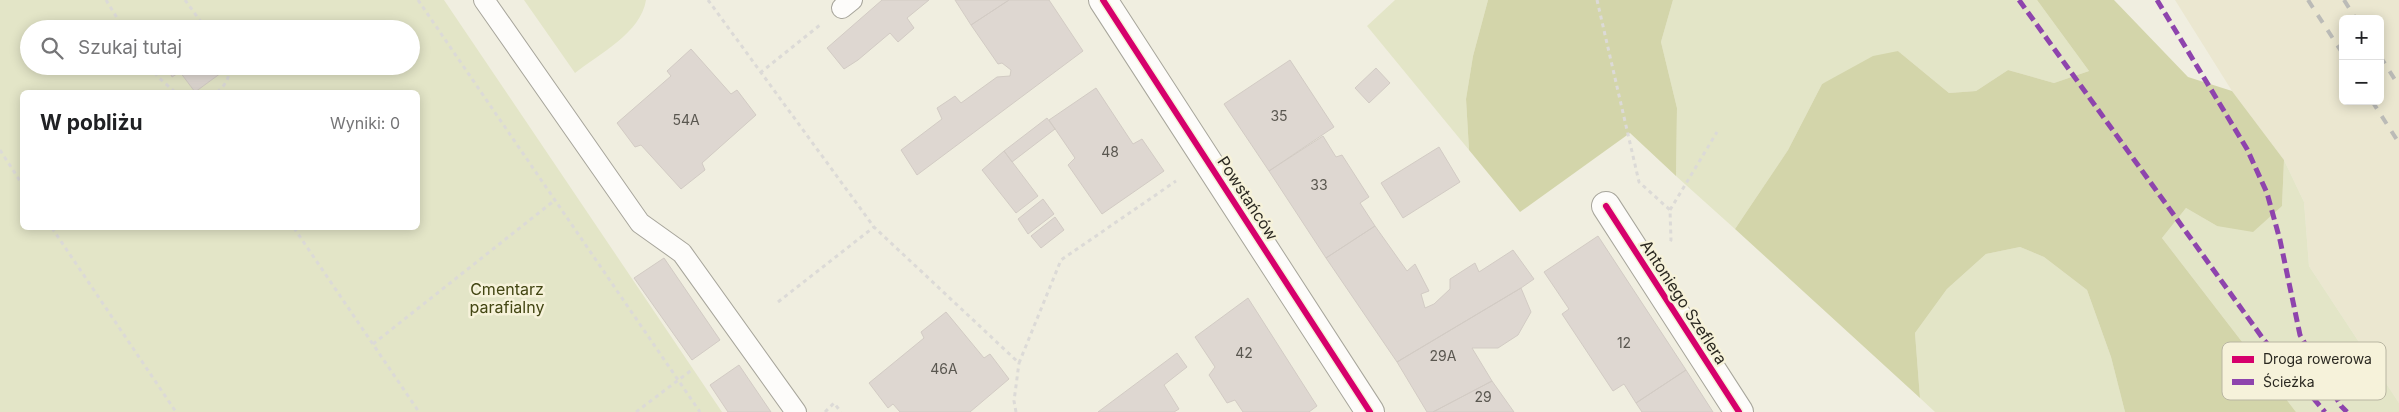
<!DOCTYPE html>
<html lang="pl">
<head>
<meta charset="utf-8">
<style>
	body { margin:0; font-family:Inter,sans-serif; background:#f6f6f6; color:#202124 }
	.controls { position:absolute; right:15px; top:15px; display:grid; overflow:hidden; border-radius:8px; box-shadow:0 2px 12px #0003 }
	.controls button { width:45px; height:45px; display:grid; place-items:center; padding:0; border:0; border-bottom:1px solid #e0e0e0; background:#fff; color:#202124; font:25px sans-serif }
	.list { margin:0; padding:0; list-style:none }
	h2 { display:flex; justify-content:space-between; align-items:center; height:65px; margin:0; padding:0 20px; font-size:21px }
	h2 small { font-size:16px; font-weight:400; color:#757577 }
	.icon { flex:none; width:28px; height:28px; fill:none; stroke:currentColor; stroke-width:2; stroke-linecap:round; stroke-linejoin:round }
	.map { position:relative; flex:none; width:2399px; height:412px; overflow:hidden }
	.search { position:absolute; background:#fff; box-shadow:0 2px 12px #0003; left:20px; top:20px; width:400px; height:55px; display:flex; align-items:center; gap:12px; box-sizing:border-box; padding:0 18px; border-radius:28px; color:#757577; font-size:19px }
	.panel { position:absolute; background:#fff; box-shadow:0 2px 12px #0003; left:20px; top:90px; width:400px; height:140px; border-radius:8px }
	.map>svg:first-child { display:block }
</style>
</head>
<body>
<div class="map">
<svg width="2399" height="412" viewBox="0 0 2399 412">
	<rect width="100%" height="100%" fill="#f0eee0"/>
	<path fill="#ebe7d0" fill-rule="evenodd" d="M2175,0H2399V403L2309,266L2304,202L2284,160L2232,91ZM2343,19H2380V101H2343Z"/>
	<path fill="#e3e5c7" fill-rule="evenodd" d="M0,0H444L722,412H0ZM29,29H411V66H29ZM22,92H418V228H22Z
		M524,0H646C641,33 599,54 575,73Z
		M1395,0H1488L1473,56L1466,99L1469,150L1367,26Z
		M1673,0H2037L2089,71L2054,83L2008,70L1976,91L1949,93L1898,51L1822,84L1788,150L1735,229L1676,176L1677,108L1661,42Z
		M2284,160L2304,202L2309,266L2399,403V412H2296L2162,238L2186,208L2217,226L2282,206Z
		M2020,247L2044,257L2087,290L2111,357L2125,412H1935L1920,398L1915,333L1947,289L1986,254Z"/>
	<path fill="#d3d5aa" d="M1488,0H1673L1661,42L1677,108L1676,176L1630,133L1520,212L1469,150L1466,99L1473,56Z
		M2037,0H2114L2188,77L2232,91L2284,160L2282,206L2253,232L2217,226L2186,208L2162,238L2296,412H2125L2111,357L2087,290L2044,257L2020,247L1986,254L1947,289L1915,333L1920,398L1735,229L1788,150L1822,84L1873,56L1898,51L1949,93L1976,91L2008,70L2054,83L2089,71Z"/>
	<path fill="#ded7d1" stroke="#d2cbc4" d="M882,0H929L907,18L914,28L898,42L890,33L858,60L844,69L827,48Z
		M955,0H1009L971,25Z
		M1009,0H1049L1083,51L917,175L901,150L942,119L937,108L955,96L961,103L997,77L1010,76L1011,70L1002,63L998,64L971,25Z
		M691,49L731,94L737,90L756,115L702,163L705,170L681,189L641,145L635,147L617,123L671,76L667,71Z
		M1290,60L1334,127L1269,171L1224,104Z
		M176,66H216L221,73L195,92L180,72L172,77L169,71Z
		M1376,68L1390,83L1369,103L1355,88Z
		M1096,88L1133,144L1142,139L1164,171L1102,214L1068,165L1075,158L1049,120Z
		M1047,118L1055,129L1012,162L1004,151Z
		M1323,136L1336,157L1342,155L1369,197L1360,203L1375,226L1326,258L1269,171Z
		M1439,147L1460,182L1403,218L1381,183Z
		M1004,151L1038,196L1016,213L982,170Z
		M1043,199L1054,214L1028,234L1018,219Z
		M1055,217L1064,230L1041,248L1031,236Z
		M1375,226L1407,271L1415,264L1429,291L1421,294L1425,308L1434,304L1450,289V279L1475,263L1479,272L1513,250L1534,279L1521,288L1397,362L1326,258Z
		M1598,236L1686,370L1636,403L1624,384L1613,391L1562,314L1569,309L1544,272Z
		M664,258L720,340L692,360L634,278Z
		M1521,288L1531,312L1518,335L1498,348H1472L1492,381L1433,412H1427L1397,362Z
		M1248,298L1317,406L1309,412H1243L1235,400L1227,403L1209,375L1215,367L1195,337Z
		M946,312L984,358L990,354L1009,379L970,412H900L893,404L888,408L869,383L924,338L921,332Z
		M1177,353L1187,367L1164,385L1179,409L1174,412H1098Z
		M739,365L771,412H728L710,385Z
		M1686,370L1713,412H1642L1636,403Z
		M1492,381L1514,412H1433Z"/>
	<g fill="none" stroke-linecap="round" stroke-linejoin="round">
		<g stroke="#a7a59b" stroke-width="22">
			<path id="service" d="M484,0L640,223L682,253L796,412
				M842,8L852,0"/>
		</g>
		<g stroke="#a7a59b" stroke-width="30">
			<path id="minor" d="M1606,206L1739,412"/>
		</g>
		<g stroke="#a7a59b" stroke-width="30">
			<path id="tertiary" d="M1103,0L1370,412"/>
		</g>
		<path stroke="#dcdad7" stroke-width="3" stroke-dasharray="4 4" stroke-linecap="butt" d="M106,0L124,29
			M185,0L206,29
			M418,0L700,412
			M708,0L874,227L1019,363L1061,260L1176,181
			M1597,0L1639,182L1670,210L1671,240L1669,243
			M150,66L158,77L175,92
			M760,73L820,25
			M217,92C225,86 231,77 228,66
			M0,150L22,184
			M1670,210L1717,132
			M52,228L176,412
			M294,228L419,412
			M778,302L874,227
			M373,344L555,200
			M636,412L693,369
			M825,412L834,403L841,412
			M1016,412L1014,401L1019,363"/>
		<use href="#service" stroke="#fdfcfa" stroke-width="20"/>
		<use href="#minor" stroke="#fdfcfa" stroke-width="28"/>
		<use href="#tertiary" stroke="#fdfcfa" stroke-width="28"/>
		<path stroke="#bbbbb7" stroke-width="4" stroke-dasharray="9 9" stroke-linecap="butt" d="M2308,0L2343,54
			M2344,0L2356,19
			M2380,56L2399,86
			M2372,101L2399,143"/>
		<path stroke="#8e44ad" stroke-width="5" stroke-dasharray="10 5" stroke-linecap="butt" d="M2019,0L2264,340L2325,412
			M2157,0L2247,149L2267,193L2280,240L2300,335L2341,406L2347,412"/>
		<g stroke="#f6f2da" stroke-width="9">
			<path id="cycleway" d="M1103,0L1370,412
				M1606,206L1739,412"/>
		</g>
		<use href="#cycleway" stroke="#d6006c" stroke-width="6"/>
	</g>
	<g text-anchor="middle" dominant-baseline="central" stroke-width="5" stroke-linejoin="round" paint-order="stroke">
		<g font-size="14" fill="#5a5750">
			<text x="1279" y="115">35</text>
			<text x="686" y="119">54A</text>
			<text x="1110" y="151">48</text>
			<text x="1319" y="184">33</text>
			<text x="1624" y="342">12</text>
			<text x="1244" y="352">42</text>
			<text x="1443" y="355">29A</text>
			<text x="944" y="368">46A</text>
			<text x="1483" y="396">29</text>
		</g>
		<g font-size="16" fill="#2b2921" stroke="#f6f2da">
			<text transform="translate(1248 198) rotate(57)">Powstańców</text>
			<text transform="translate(1684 302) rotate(57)">Antoniego Szeflera</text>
		</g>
		<g font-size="16" fill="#434613" stroke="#f6f2da">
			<text x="507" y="289">Cmentarz<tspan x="507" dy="18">parafialny</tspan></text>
		</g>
	</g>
	<rect x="2222" y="342" width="164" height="58" rx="8" fill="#f6f2da" stroke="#b9b6a2" stroke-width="1"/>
	<rect x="2232" y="356" width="22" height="7" fill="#d6006c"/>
	<rect x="2232" y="379" width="22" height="6" fill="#8e44ad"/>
	<g font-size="14" fill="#2b2921">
		<text x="2263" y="364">Droga rowerowa</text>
		<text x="2263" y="387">Ścieżka</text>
	</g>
</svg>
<div class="controls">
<button>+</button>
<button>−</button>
</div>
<div class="search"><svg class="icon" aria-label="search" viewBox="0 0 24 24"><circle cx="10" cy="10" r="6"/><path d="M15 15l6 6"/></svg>Szukaj tutaj</div>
<section class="panel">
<h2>W pobliżu<small>Wyniki: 0</small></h2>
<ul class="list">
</ul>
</section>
</div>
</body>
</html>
